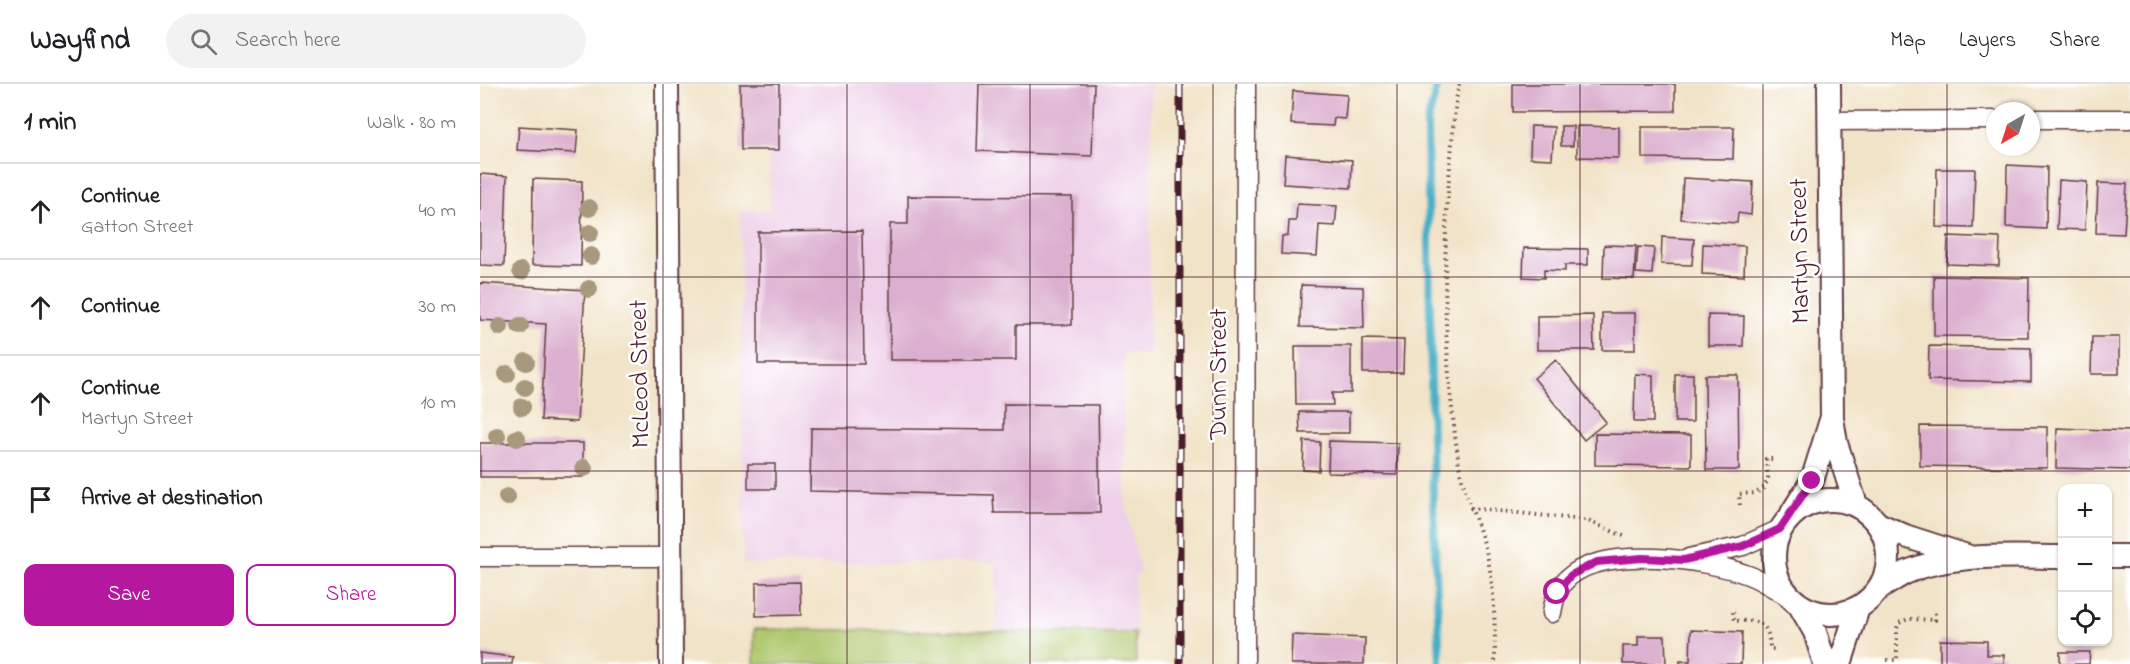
<!DOCTYPE html>
<html lang="en">
<head>
<meta charset="utf-8">
<style>
	body { margin:0; font-family:"Indie Flower",sans-serif; background:#f2f2f2; color:#202124 }
	.controls { position:absolute; right:18px; bottom:18px; display:grid; overflow:hidden; border-radius:12px; box-shadow:0 2px 4px #0004 }
	.controls button { width:54px; height:54px; display:grid; place-items:center; padding:0; border:0; border-bottom:2px solid #e0e0e0; background:#fff; color:#202124; font:30px sans-serif }
	.compass { position:absolute; left:1506px; top:18px; width:54px; height:54px; border-radius:50%; background:#fff; box-shadow:0 2px 4px #0004; rotate:219deg }
	.stop { position:absolute; width:18px; height:18px; margin:-14px; border:4px solid #b5179e; border-radius:50%; background:#fff }
	.stop.end { background:#b5179e; border-color:#fff; box-shadow:0 2px 6px #0008 }
	.list { margin:0; padding:0; list-style:none }
	h2 { display:flex; justify-content:space-between; align-items:center; height:78px; margin:0; padding:0 24px; font-size:26px }
	h2 small { font-size:20px; font-weight:400; color:#757577 }
	.list li { display:grid; grid-template-columns:39px 1fr auto; gap:18px; align-items:center; box-sizing:border-box; height:96px; padding:0 24px; border-top:2px solid #e0e0e0 }
	.list b { display:block; font-size:22px; white-space:nowrap }
	.list p { margin:0; font-size:20px; white-space:nowrap; color:#757577 }
	.list em { font-size:20px; font-style:normal; color:#757577 }
	.actions { display:flex; gap:12px; padding:18px 24px }
	.actions a { flex:1; padding:14px 0; border:2px solid #b5179e; border-radius:12px; text-align:center; font-size:21px; color:#b5179e }
	.actions .main { background:#b5179e; color:#fff }
	.icon { flex:none; width:33px; height:33px; fill:none; stroke:currentColor; stroke-width:2; stroke-linecap:round; stroke-linejoin:round }
	.map { position:relative; flex:none; width:1650px; height:580px; overflow:hidden }
	header { display:flex; align-items:center; gap:36px; box-sizing:border-box; height:84px; padding:0 30px; background:#fff; border-bottom:2px solid #e0e0e0 }
	header strong { font-size:28px }
	nav { display:flex; gap:33px; margin-inline-start:auto; font-size:21px }
	.search { width:420px; height:54px; background:#f2f2f2; display:flex; align-items:center; gap:15px; box-sizing:border-box; padding:0 21px; border-radius:33px; color:#757577; font-size:22px }
	main { display:flex }
	aside { flex:1; background:#fff }
	.map>svg:first-child { display:block }
</style>
</head>
<body>
<header>
<strong>Wayfind</strong>
<div class="search"><svg class="icon" aria-label="search" viewBox="0 0 24 24"><circle cx="10" cy="10" r="6"/><path d="M15 15l6 6"/></svg>Search here</div>
<nav><a>Map</a><a>Layers</a><a>Share</a></nav>
</header>
<main>
<aside>
<h2>1 min<small>Walk · 80 m</small></h2>
<ul class="list">
<li><svg class="icon" aria-label="ahead" viewBox="0 0 24 24"><path d="M12 20V5M6 11l6-6 6 6"/></svg><div><b>Continue</b><p>Gatton Street</p></div><em>40 m</em></li>
<li><svg class="icon" aria-label="ahead" viewBox="0 0 24 24"><path d="M12 20V5M6 11l6-6 6 6"/></svg><div><b>Continue</b></div><em>30 m</em></li>
<li><svg class="icon" aria-label="ahead" viewBox="0 0 24 24"><path d="M12 20V5M6 11l6-6 6 6"/></svg><div><b>Continue</b><p>Martyn Street</p></div><em>10 m</em></li>
<li><svg class="icon" aria-label="arrive" viewBox="0 0 24 24"><path d="M6 21V4h12l-3 4 3 4H6"/></svg><div><b>Arrive at destination</b></div></li>
</ul>
<div class="actions"><a class="main">Save</a><a>Share</a></div>
</aside>
<div class="map">
<svg width="1650" height="580" viewBox="0 0 1650 580">
	<rect width="100%" height="100%" fill="#fff"/>
	<filter id="ink" filterUnits="userSpaceOnUse"><feTurbulence type="fractalNoise" baseFrequency=".0167" numOctaves="2"/><feDisplacementMap in="SourceGraphic" scale="12" xChannelSelector="R" yChannelSelector="G"/><feConvolveMatrix kernelMatrix="1 2 1 2 8 2 1 2 1" color-interpolation-filters="sRGB"/></filter>
	<filter id="wash" filterUnits="userSpaceOnUse"><feTurbulence type="fractalNoise" baseFrequency=".008" numOctaves="4" result="noise"/><feDisplacementMap in="SourceGraphic" scale="24" xChannelSelector="R" yChannelSelector="G"/><feGaussianBlur stdDeviation="1.35" result="paint"/><feColorMatrix in="noise" values="0 0 0 0 0 0 0 0 0 0 0 0 0 0 0 0 0 1.4 0 .05"/><feComposite in="paint" operator="in"/></filter>
	<g filter="url(#wash)">
		<rect width="100%" height="100%" fill="#f1e3c7"/>
		<path fill="#eed0e8" d="M260,0H671L669,270L643,269L645,416L660,489L655,492V549L516,548V478L263,480L260,126H290L289,67L261,66Z"/>
		<path fill="#afc86e" stroke="#7c744c" stroke-width="1.5" d="M274,545L655,549L656,580H274Z"/>
		<g fill="none" stroke-linecap="round" stroke-linejoin="round">
			<path stroke="#46afc6" stroke-width="8" d="M958,0L947,39L953,421L960,580"/>
		</g>
		<g id="blocks">
			<path fill="#dbafcf" d="M260,0H299V66H261Z
				M499,0H614L612,72L497,67Z
				M1033,0H1195V27L1033,28Z
				M813,7L867,11L865,35L854,34L853,42L811,40Z
				M39,42L98,46L96,69L37,66Z
				M1051,42L1074,43L1072,75L1050,74Z
				M1081,42H1093V62H1081Z
				M1097,42L1139,43V74L1097,73Z
				M1162,43H1254L1253,75L1162,74Z
				M805,71L872,76L871,104L803,100Z
				M1527,81L1567,83L1566,145L1526,143Z
				M1457,85H1495L1493,144L1456,143Z
				M0,90L27,92L24,182L0,181Z
				M1203,94L1273,98L1271,131L1258,129L1257,139L1201,135Z
				M53,95L102,97L101,182L52,181Z
				M1579,96L1607,98L1605,146L1577,145Z
				M1618,99L1647,100L1644,150L1616,149Z
				M428,112L592,113V241H536V276H410V140H428Z
				M817,120L857,122L855,142L839,141L837,172L801,170L802,152H808L809,137H816Z
				M382,147L384,280H278V148Z
				M1468,152L1520,154L1519,182L1467,180Z
				M1182,153L1214,155L1212,181L1181,180Z
				M1223,160L1265,162L1264,192L1222,190Z
				M1124,161L1156,162L1154,195L1123,194Z
				M1158,163L1174,164L1172,190L1156,189Z
				M1044,164L1108,165V181H1085V187L1064,186V194L1043,193Z
				M1454,192L1549,194L1548,253L1454,252Z
				M0,199L105,206L97,338L61,336L66,240L0,236Z
				M821,201L883,203L884,244L820,243Z
				M1122,229H1155V266H1122Z
				M1113,231L1114,266H1057V232Z
				M1228,231L1264,232L1263,262H1228Z
				M1612,253H1639V290H1611Z
				M883,255L924,256L923,289H883Z
				M815,262H871V309H852L853,321H816Z
				M1449,262L1551,264V298L1448,296Z
				M1076,276L1126,338L1104,356L1054,294Z
				M1155,290L1173,291V338H1154Z
				M1195,290H1213V338H1195Z
				M1225,291H1258L1259,386H1226Z
				M524,320L618,321L620,429H514L513,411L330,407L331,344L524,346Z
				M819,328H869V349H820Z
				M1440,342L1567,343V384L1440,382Z
				M1577,344L1650,347V386L1576,384Z
				M1115,350L1211,351V382L1115,381Z
				M824,357L840,358L839,387L823,386Z
				M849,357L918,359L917,391L848,389Z
				M0,359H103V393H0Z
				M268,380H295V405H268Z
				M320,498L321,531L276,532V499Z
				M1211,546L1262,548L1261,580H1200V577H1210Z
				M812,551L885,554L884,580H811Z
				M1158,552H1185L1186,580H1143V562H1158Z
				M1460,556L1507,557V571H1524V580H1460Z
				M1580,568H1610L1609,580H1580Z
				M0,569L33,573L32,580H0Z"/>
		</g>
	</g>
	<g filter="url(#ink)">
		<use href="#blocks" fill-opacity="0" stroke="#633c42" stroke-width="1.5"/>
		<g fill="none" stroke-linecap="round" stroke-linejoin="round">
			<g stroke="#633c42" stroke-width="21">
				<path id="minor" d="M1551,35H1650
					M1349,37L1515,36
					M0,473H191
					M1209,474L1263,462L1300,445
					M1072,529C1074,515 1078,502 1089,493C1125,461 1226,475 1268,491C1282,496 1296,506 1309,513
					M765,580L766,0"/>
			</g>
			<g stroke="#633c42" stroke-width="26">
				<path id="tertiary" d="M187,0L191,580
					M1349,0L1352,334L1356,359L1376,421
					M1294 473a57 57 0 1 1 114 0a57 57 0 1 1-114 0Z
					M1312,429L1332,397L1351,336
					M1398,440L1425,452L1487,472
					M1628,472H1650
					M1401,503C1409,499 1417,493 1425,489C1471,468 1533,473 1582,473
					M1320,522L1335,548L1345,580
					M1360,580L1378,524"/>
			</g>
			<path stroke="#633c42" stroke-width="4" stroke-dasharray="1.5 4.5" stroke-linecap="butt" d="M979,0C974,24 973,48 971,72C961,174 964,279 979,380C983,409 997,435 1005,463C1015,500 1015,542 1015,580
				M1260,421L1259,410L1276,409L1285,403L1288,393L1286,375H1296
				M990,424L1106,436L1146,453
				M1253,528L1254,537C1279,536 1289,537 1290,565H1298
				M1407,576H1417V544L1419,539L1428,535L1455,536V526"/>
			<use href="#minor" stroke="#fff" stroke-width="18"/>
			<use href="#tertiary" stroke="#fff" stroke-width="22"/>
			<g stroke="#4a1f2b" stroke-width="7">
				<path id="rail" d="M700,0V580"/>
			</g>
			<use href="#rail" stroke="#fff" stroke-width="4.5" stroke-dasharray="14" stroke-linecap="butt"/>
		</g>
		<g fill="#a8987e">
			<circle cx="109" cy="124" r="9"/>
			<circle cx="110" cy="149" r="9"/>
			<circle cx="111" cy="172" r="9"/>
			<circle cx="41" cy="187" r="9"/>
			<circle cx="109" cy="205" r="9"/>
			<circle cx="40" cy="242" r="9"/>
			<circle cx="20" cy="243" r="9"/>
			<circle cx="46" cy="278" r="9"/>
			<circle cx="27" cy="290" r="9"/>
			<circle cx="45" cy="303" r="9"/>
			<circle cx="42" cy="323" r="9"/>
			<circle cx="17" cy="352" r="9"/>
			<circle cx="37" cy="354" r="9"/>
			<circle cx="104" cy="384" r="9"/>
			<circle cx="27" cy="413" r="9"/>
		</g>
	</g>
	<g fill="none" stroke-linecap="round" stroke-linejoin="round" filter="url(#ink)">
		<path stroke="#b5179e" stroke-width="8" d="M1077,508L1091,491L1117,478L1162,474L1204,476L1263,462L1300,445L1332,397"/>
	</g>
	<path fill="none" stroke="#4a1f2b" stroke-width="1.5" stroke-opacity="0.55" d="M183,0V580M367,0V580M550,0V580M733,0V580M917,0V580M1100,0V580M1283,0V580M1467,0V580M0,193H1650M0,387H1650"/>
	<g text-anchor="middle" dominant-baseline="central" stroke-width="5" stroke-linejoin="round" paint-order="stroke">
		<g font-size="26" fill="#4a1f2b" stroke="#fff">
			<text transform="translate(1321 167) rotate(-91)">Martyn Street</text>
			<text transform="translate(161 290) rotate(-91)">McLeod Street</text>
			<text transform="translate(740 290) rotate(-90)">Dunn Street</text>
		</g>
	</g>
</svg>
<div class="controls">
<button>+</button>
<button>−</button>
<button><svg class="icon" aria-label="locate" viewBox="0 0 24 24"><circle cx="12" cy="12" r="6"/><path d="M12 2v4M12 18v4M2 12h4M18 12h4"/></svg></button>
</div>
<svg class="compass" viewBox="-18 -18 36 36"><path d="M0-13l5 13h-10z" fill="#e53935"/><path d="M0 13l5-13h-10z" fill="#757577"/></svg>
<div class="stop" style="left:1077px;top:508px"></div>
<div class="stop end" style="left:1332px;top:397px"></div>
</div>
</main>
</body>
</html>
